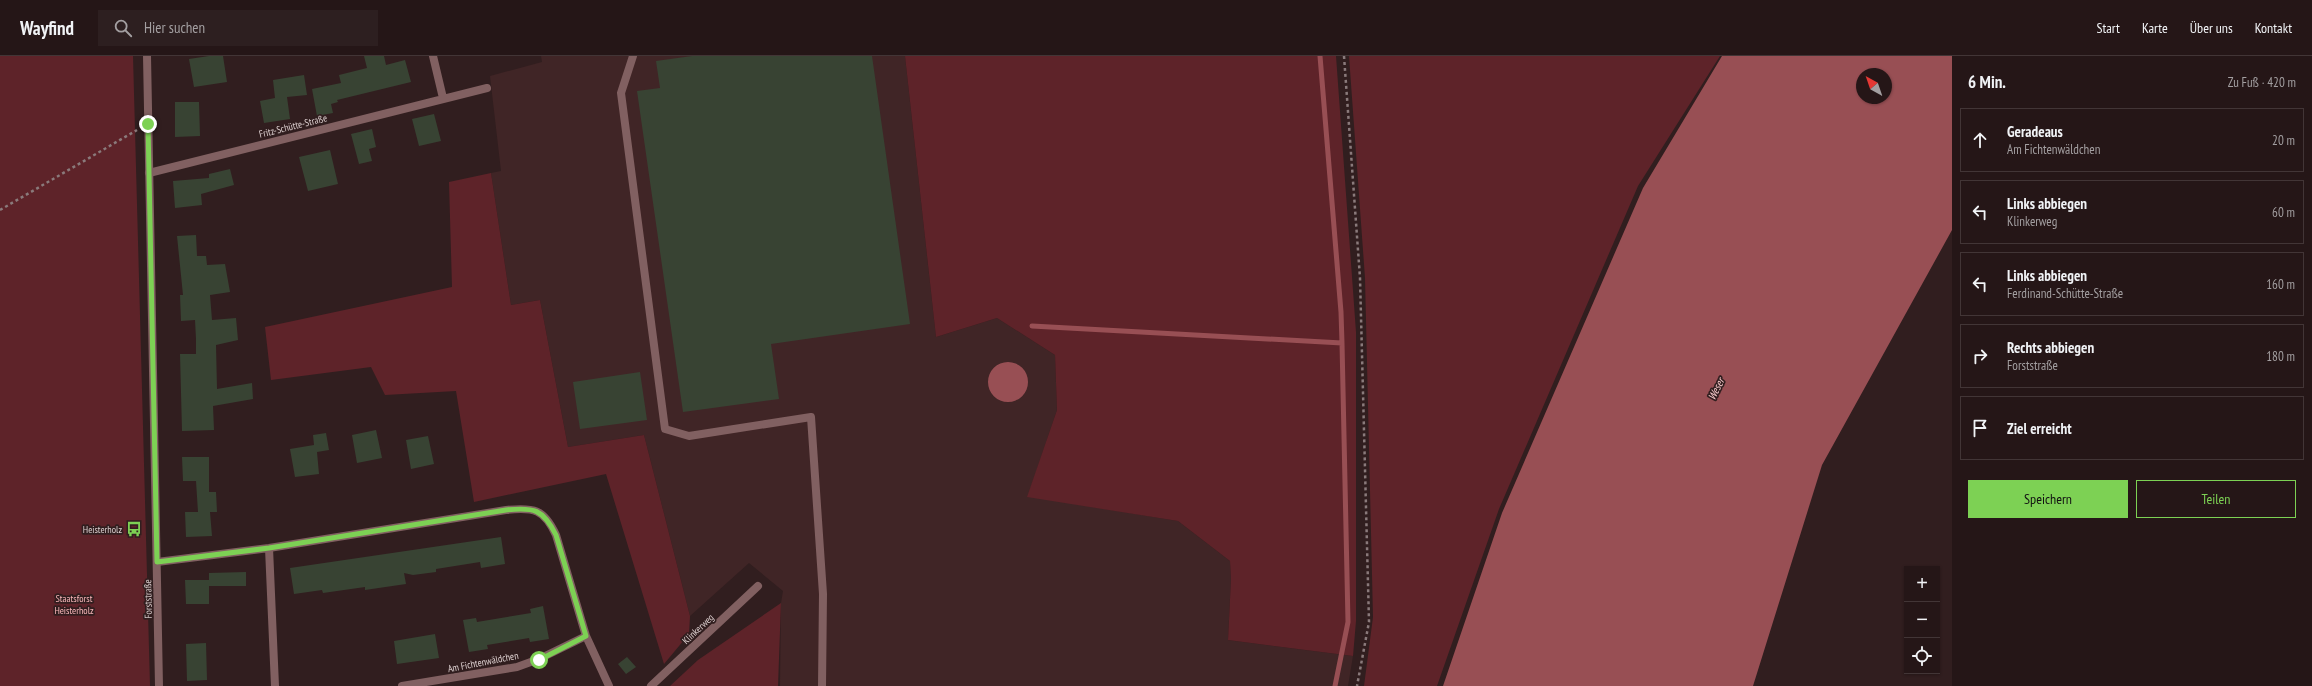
<!DOCTYPE html>
<html lang="de">
<head>
<meta charset="utf-8">
<style>
	body { margin:0; font-family:"PT Sans Narrow",sans-serif; background:#2d1f20; color:#f1f3f6 }
	.controls { position:absolute; right:12px; bottom:12px; display:grid; overflow:hidden; border-radius:0px; box-shadow:0 1px 3px #0004 }
	.controls button { width:36px; height:36px; display:grid; place-items:center; padding:0; border:0; border-bottom:1px solid #423536; background:#251617; color:#f1f3f6; font:20px sans-serif }
	.compass { position:absolute; left:1856px; top:12px; width:36px; height:36px; border-radius:50%; background:#251617; box-shadow:0 1px 3px #0004; rotate:320deg }
	.stop { position:absolute; width:12px; height:12px; margin:-9px; border:3px solid #7dd154; border-radius:50%; background:#fff }
	.stop.end { background:#7dd154; border-color:#fff; box-shadow:0 1px 4px #0008 }
	.list { margin:0; padding:0; list-style:none }
	h2 { display:flex; justify-content:space-between; align-items:center; height:52px; margin:0; padding:0 16px; font-size:17px }
	h2 small { font-size:13px; font-weight:400; color:#a39fa1 }
	.list li { display:grid; grid-template-columns:26px 1fr auto; gap:12px; align-items:center; box-sizing:border-box; height:64px; margin:0 8px 8px; padding:0 8px; border:1px solid #423536; border-radius:0px }
	.list b { display:block; font-size:15px; white-space:nowrap }
	.list p { margin:0; font-size:13px; white-space:nowrap; color:#a39fa1 }
	.list em { font-size:13px; font-style:normal; color:#a39fa1 }
	.actions { display:flex; gap:8px; padding:12px 16px }
	.actions a { flex:1; padding:9px 0; border:1px solid #7dd154; border-radius:0px; text-align:center; font-size:14px; color:#7dd154 }
	.actions .main { background:#7dd154; color:#111 }
	.icon { flex:none; width:22px; height:22px; fill:none; stroke:currentColor; stroke-width:2; stroke-linecap:round; stroke-linejoin:round }
	.map { position:relative; flex:none; width:1952px; height:630px; overflow:hidden }
	header { display:flex; align-items:center; gap:24px; box-sizing:border-box; height:56px; padding:0 20px; background:#251617; border-bottom:1px solid #423536 }
	header strong { font-size:19px }
	nav { display:flex; gap:22px; margin-inline-start:auto; font-size:14px }
	.search { width:280px; height:36px; background:#2d1f20; display:flex; align-items:center; gap:10px; box-sizing:border-box; padding:0 14px; border-radius:0px; color:#a39fa1; font-size:15px }
	main { display:flex }
	aside { flex:1; background:#251617 }
	.map>svg:first-child { display:block }
</style>
</head>
<body>
<header>
<strong>Wayfind</strong>
<div class="search"><svg class="icon" aria-label="search" viewBox="0 0 24 24"><circle cx="10" cy="10" r="6"/><path d="M15 15l6 6"/></svg>Hier suchen</div>
<nav><a>Start</a><a>Karte</a><a>Über uns</a><a>Kontakt</a></nav>
</header>
<main>
<div class="map">
<svg width="1952" height="630" viewBox="0 0 1952 630">
	<rect width="100%" height="100%" fill="#311e1f"/>
	<path fill="#402526" d="M541,0H905L936,281L997,262L1055,299L1057,354L1028,440L1178,465L1230,505L1231,523L1228,584L1353,600L1348,630H780L781,547L783,535L749,507L690,560L644,379L568,391L540,244L511,249L491,117L501,115L490,20L542,6Z"/>
	<path fill="#5e2329" d="M0,0H133L150,630H0Z
		M905,0H1336L1356,276V565L1353,600L1228,584L1231,523L1230,505L1178,465L1027,441L1057,354L1055,299L997,262L936,281Z
		M1349,0H1720L1638,130L1499,453L1437,630H1364L1373,561L1365,222Z
		M491,117L511,249L540,244L568,391L644,379L690,560L689,578L664,608L606,418L474,446L456,335L385,339L371,311L271,324L265,271L452,231L449,126Z
		M781,547L778,630H670L698,604Z"/>
	<path fill="#984f54" fill-rule="evenodd" d="M1722,0H1952V174L1822,409L1753,630H1443L1502,457L1643,132ZM1862,18H1886V42H1862Z
		M988 326a20 20 0 1 1 40 0a20 20 0 1 1-40 0Z"/>
	<g fill="none" stroke-linecap="round" stroke-linejoin="round">
		<path stroke="#984f54" stroke-width="5" d="M1320,0L1341,256L1342,287L1348,566L1335,630
			M1032,270L1342,287"/>
	</g>
	<path fill="#384333" d="M209,0H223L227,26L194,31L189,3Z
		M364,0H384L386,9L405,4L411,26L337,44L338,46L331,48L333,57L317,60L312,33L341,27L339,19L367,12Z
		M692,0H872L910,268L771,288L779,343L683,356L637,35L660,32L656,5Z
		M304,19L307,39L287,41L290,63L264,67L260,45L275,42L273,24Z
		M175,46H199L200,80L175,81Z
		M434,58L441,85L419,90L412,63Z
		M372,73L376,91L369,93L372,105L359,108L351,78Z
		M330,94L338,128L308,135L299,101Z
		M230,113L234,129L201,138L202,149L175,152L173,125L209,122V118Z
		M196,179L197,200H206L207,209L225,208L230,236L210,239L212,264L236,262L238,284L216,289L217,333L252,327L253,343L213,350L214,374L182,375L180,298H196V283L195,264L181,265L180,239H183L177,180Z
		M640,316L647,364L580,373L573,326Z
		M376,374L382,402L357,407L352,379Z
		M326,377L329,394L317,396L319,418L295,421L290,393L314,389L313,379Z
		M428,380L434,408L411,413L406,384Z
		M182,401H209V436H216L217,456H210L212,480L186,481L185,456H198L196,425H183Z
		M501,481L505,508L481,512L480,506L436,513V516L413,519L404,517L406,528L365,534V531L323,537L322,534L294,538L290,512Z
		M246,516V530H209V517Z
		M185,524H209V548H186Z
		M543,550L549,583L530,586L529,582L487,589L488,593L469,596L463,564L476,562L477,566L531,557L530,553Z
		M435,578L439,602L397,608L394,585Z
		M206,587L207,624L187,625L186,588Z
		M627,601L636,611L626,618L618,608Z"/>
	<g fill="none" stroke-linecap="round" stroke-linejoin="round">
		<path stroke="#8a7a7b" stroke-width="2.5" stroke-dasharray="3 3" stroke-linecap="butt" d="M1344,0L1360,222L1369,566L1357,630
			M0,154L137,74"/>
		<path stroke="#816061" stroke-width="8" d="M633,0L621,37L665,373L689,380L811,361L823,538L822,630"/>
		<path stroke="#816061" stroke-width="8" d="M433,0L443,42
			M149,117L487,32
			M269,492L275,630
			M157,506L269,492L506,454C534,451 544,453 556,479L586,580L609,630
			M402,630L517,611L539,603L586,580
			M651,630L758,530"/>
		<path stroke="#816061" stroke-width="8" d="M147,0L159,630"/>
	</g>
	<g fill="none" stroke-linecap="round" stroke-linejoin="round">
		<path stroke="#7dd154" stroke-width="5" d="M148,68L157,506L269,492L506,454C534,451 543,453 556,479L586,580L539,604"/>
	</g>
	<defs>
		<g id="bus-bare" transform="scale(1.2)"><path d="M-5-6H5V4H4V6H2V4H-2V6H-4V4H-5ZM-3.5-4V0h7V-4ZM-3.5 1.2v1.5H-2V1.2ZM2 1.2v1.5H3.5V1.2Z" fill="#7dd154" stroke="#311e1f" stroke-width="2.5" paint-order="stroke"/></g>
	</defs>
	<g fill-rule="evenodd">
		<use href="#bus-bare" x="134" y="473"/>
	</g>
	<g text-anchor="middle" dominant-baseline="central" stroke-width="3.5" stroke-linejoin="round" paint-order="stroke">
		<g font-size="10" fill="#ddd0d0" stroke="#311e1f">
			<text transform="translate(293 70) rotate(-14)">Fritz-Schütte-Straße</text>
			<text transform="translate(148 543) rotate(-91)">Forststraße</text>
			<text transform="translate(698 573) rotate(-43)">Klinkerweg</text>
			<text transform="translate(483 606) rotate(-11)">Am Fichtenwäldchen</text>
		</g>
		<g font-size="10" fill="#ddd0d0" stroke="#311e1f" text-anchor="end">
			<text x="122" y="473">Heisterholz</text>
		</g>
		<g font-size="10" fill="#f9b7ba" stroke="#311e1f">
			<text x="74" y="542">Staatsforst<tspan x="74" dy="12">Heisterholz</tspan></text>
		</g>
		<g font-size="11" font-style="italic" fill="#f8cbcc" stroke="#311e1f">
			<text transform="translate(1716 333) rotate(-63)">Weser</text>
		</g>
	</g>
</svg>
<div class="controls">
<button>+</button>
<button>−</button>
<button><svg class="icon" aria-label="locate" viewBox="0 0 24 24"><circle cx="12" cy="12" r="6"/><path d="M12 2v4M12 18v4M2 12h4M18 12h4"/></svg></button>
</div>
<svg class="compass" viewBox="-18 -18 36 36"><path d="M0-13l5 13h-10z" fill="#e53935"/><path d="M0 13l5-13h-10z" fill="#a39fa1"/></svg>
<div class="stop" style="left:539px;top:604px"></div>
<div class="stop end" style="left:148px;top:68px"></div>
</div>
<aside>
<h2>6 Min.<small>Zu Fuß · 420 m</small></h2>
<ul class="list">
<li><svg class="icon" aria-label="ahead" viewBox="0 0 24 24"><path d="M12 20V5M6 11l6-6 6 6"/></svg><div><b>Geradeaus</b><p>Am Fichtenwäldchen</p></div><em>20 m</em></li>
<li><svg class="icon" aria-label="left" viewBox="0 0 24 24"><path d="M17 20v-9H6M10 6l-5 5 5 5"/></svg><div><b>Links abbiegen</b><p>Klinkerweg</p></div><em>60 m</em></li>
<li><svg class="icon" aria-label="left" viewBox="0 0 24 24"><path d="M17 20v-9H6M10 6l-5 5 5 5"/></svg><div><b>Links abbiegen</b><p>Ferdinand-Schütte-Straße</p></div><em>160 m</em></li>
<li><svg class="icon" aria-label="right" viewBox="0 0 24 24"><path d="M7 20v-9h11M14 6l5 5-5 5"/></svg><div><b>Rechts abbiegen</b><p>Forststraße</p></div><em>180 m</em></li>
<li><svg class="icon" aria-label="arrive" viewBox="0 0 24 24"><path d="M6 21V4h12l-3 4 3 4H6"/></svg><div><b>Ziel erreicht</b></div></li>
</ul>
<div class="actions"><a class="main">Speichern</a><a>Teilen</a></div>
</aside>
</main>
</body>
</html>
